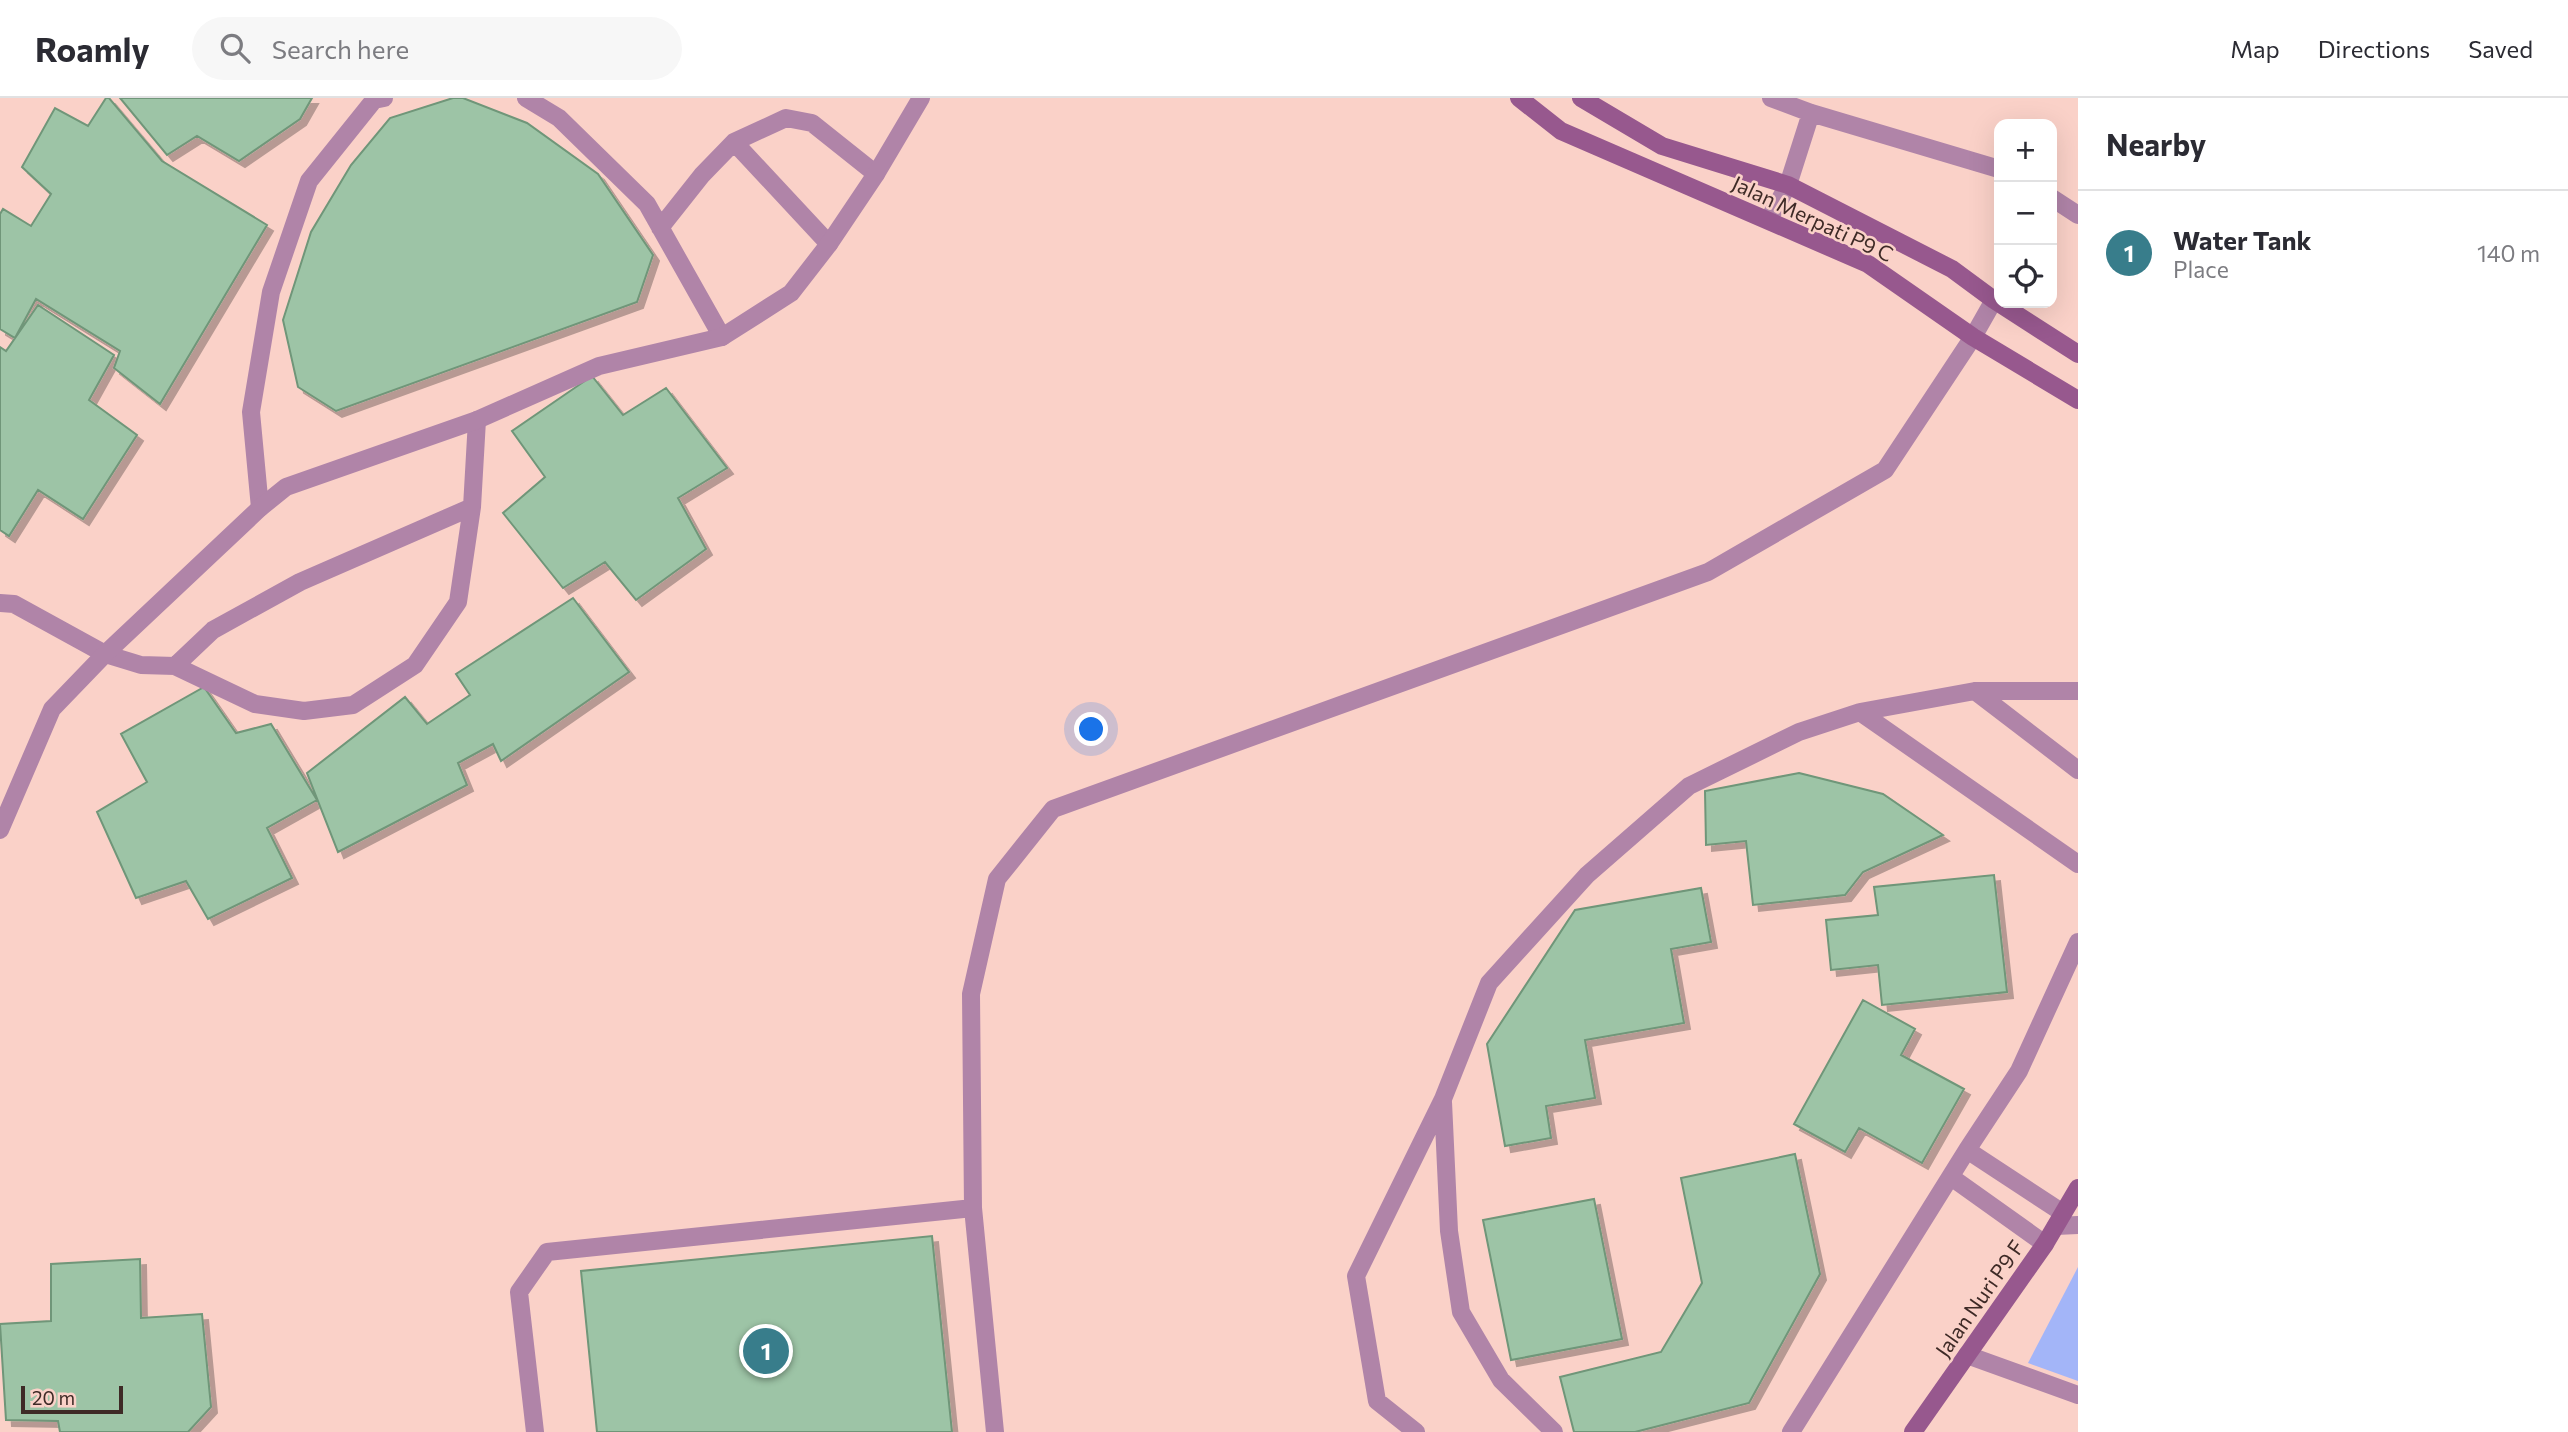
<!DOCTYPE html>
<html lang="en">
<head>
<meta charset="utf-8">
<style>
	body { margin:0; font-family:Commissioner,sans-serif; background:#f7f7f7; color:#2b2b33 }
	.controls { position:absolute; right:21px; top:21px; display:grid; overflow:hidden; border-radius:14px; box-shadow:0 7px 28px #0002 }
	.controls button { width:63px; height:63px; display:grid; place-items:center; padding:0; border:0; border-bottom:2px solid #e1e1e2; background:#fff; color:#2b2b33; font:35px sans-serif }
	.scale { position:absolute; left:21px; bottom:18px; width:102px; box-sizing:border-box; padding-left:7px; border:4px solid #3e2a26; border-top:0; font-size:19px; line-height:24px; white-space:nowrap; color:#3e2a26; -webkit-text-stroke:5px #fad1c8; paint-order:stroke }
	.you { position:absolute; left:1092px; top:632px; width:24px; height:24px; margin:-18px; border:5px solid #fff; border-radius:50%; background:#1a73e8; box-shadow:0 0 0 10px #1a73e833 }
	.badge { display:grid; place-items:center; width:46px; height:46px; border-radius:50%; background:#387d8b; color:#fff; font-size:23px; font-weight:700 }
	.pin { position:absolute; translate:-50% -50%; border:4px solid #fff; box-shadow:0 2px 7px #0006 }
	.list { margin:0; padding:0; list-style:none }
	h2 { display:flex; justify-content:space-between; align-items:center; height:91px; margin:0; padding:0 28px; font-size:30px }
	h2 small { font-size:23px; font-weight:400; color:#7c7c81 }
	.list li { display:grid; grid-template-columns:46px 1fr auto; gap:21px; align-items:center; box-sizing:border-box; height:126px; padding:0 28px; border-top:2px solid #e1e1e2 }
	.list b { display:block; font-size:26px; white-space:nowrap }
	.list p { margin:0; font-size:23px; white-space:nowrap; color:#7c7c81 }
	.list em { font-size:23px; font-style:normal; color:#7c7c81 }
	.icon { flex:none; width:38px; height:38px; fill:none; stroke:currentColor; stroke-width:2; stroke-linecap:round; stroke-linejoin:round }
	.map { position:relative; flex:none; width:2078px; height:1334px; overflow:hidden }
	header { display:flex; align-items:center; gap:42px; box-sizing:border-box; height:98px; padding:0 35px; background:#fff; border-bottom:2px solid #e1e1e2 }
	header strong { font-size:33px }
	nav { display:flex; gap:38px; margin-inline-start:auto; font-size:24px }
	.search { width:490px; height:63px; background:#f7f7f7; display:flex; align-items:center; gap:18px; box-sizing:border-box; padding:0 24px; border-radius:38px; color:#7c7c81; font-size:26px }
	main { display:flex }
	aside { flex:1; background:#fff }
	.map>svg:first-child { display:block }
</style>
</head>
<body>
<header>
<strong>Roamly</strong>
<div class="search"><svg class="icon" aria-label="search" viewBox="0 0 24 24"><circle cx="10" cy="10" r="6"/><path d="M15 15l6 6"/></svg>Search here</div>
<nav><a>Map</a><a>Directions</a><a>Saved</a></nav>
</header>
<main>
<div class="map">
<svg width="2078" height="1334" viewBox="0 0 2078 1334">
	<defs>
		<filter id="shadow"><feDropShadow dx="6" dy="6" stdDeviation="0" flood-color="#0004"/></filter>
	</defs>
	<rect width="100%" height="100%" fill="#fad1c8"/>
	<path fill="#a3b5f8" d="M2078,1169V1283L2028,1265Z"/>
	<path fill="#9dc4a6" stroke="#6f9679" stroke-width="2" filter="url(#shadow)" d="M106,0H109L162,63L267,127L160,306L114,270L120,253L36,201L15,240L0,231V116L3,111L31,128L51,96L22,69L55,10L88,28Z
		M120,0H312L300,21L239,63L197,38L167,57Z
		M453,0H463L527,25L598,76L653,157L637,204L336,313L298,289L283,222L311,134L351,67L390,20Z
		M38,207L114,257L89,302L137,337L83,421L38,392L9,438L0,432V249L6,253Z
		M592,278L623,317L666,290L727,370L678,400L706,451L636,502L605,464L563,490L503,415L545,379L512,333Z
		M573,500L629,574L501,663L493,646L458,665L467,687L338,754L307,675L405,599L427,626L470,597L456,576Z
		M204,589L236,635L271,626L317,702L267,730L292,780L208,821L186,783L136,800L97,714L147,684L121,636Z
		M1799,675L1883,696L1943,737L1863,774L1845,797L1753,807L1746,743L1706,747L1705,693Z
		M1994,777L2007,894L1882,907L1878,867L1831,872L1826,822L1878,817L1874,789Z
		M1701,790L1711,844L1671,851L1684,925L1585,942L1595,1000L1546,1008L1551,1040L1505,1048L1487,946L1575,812Z
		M1863,902L1915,931L1901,957L1964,991L1922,1065L1859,1030L1845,1054L1794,1026Z
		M1795,1056L1820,1176L1749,1305L1635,1334H1574L1560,1279L1661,1254L1702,1185L1681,1080Z
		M1594,1101L1622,1241L1511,1262L1483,1122Z
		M932,1138L952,1334H597L581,1173Z
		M140,1161L141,1220L202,1216L211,1309L188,1334H60L58,1323L6,1322L0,1226L51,1223V1166Z"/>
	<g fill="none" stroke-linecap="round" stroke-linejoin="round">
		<path stroke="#b084a8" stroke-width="18" d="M526,0L559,20L647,106L722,239
			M1771,0L1811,15L1999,71
			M734,44L829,146
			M2052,100L2078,117
			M1769,121L1788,87L1811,15
			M660,130L702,77L734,44L786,20L812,25L876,76
			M260,410L251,314L271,194L309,83L374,2L384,0
			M0,505L14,506L105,556L141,567L175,568L255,606L304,613L353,607L415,567L458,504L472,409L477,322
			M175,568L213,532L300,484L472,409
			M1975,593L2078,672
			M1860,614L2078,766
			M1443,1004L1449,1133L1461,1214L1501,1282L1554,1334
			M1967,1052L2063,1115
			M1951,1079L2045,1146
			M2056,1128L2078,1127
			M1967,1257L2078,1297
			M535,1334L519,1194L547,1154L973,1110
			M995,1334L973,1110L971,896L997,781L1053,711L1708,474L1885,372L1973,239L1994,202
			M1416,1334L1377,1303L1356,1178L1443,1001L1489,885L1587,777L1689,688L1799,634L1860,614L1975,593H2078
			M1791,1334L1967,1052L2019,973L2078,844"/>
		<path stroke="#b084a8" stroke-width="18" d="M0,732L52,611L105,556L260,410L286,389L477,322L599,268L722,239L791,195L829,146L876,76L921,0"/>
		<path stroke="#97588e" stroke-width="18" d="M1519,0L1561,33L1868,166L1973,239L2078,302
			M1581,0L1662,48L1788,87L1952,171L1994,202L2078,256
			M1913,1334L2045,1146L2078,1090"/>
	</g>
	<g text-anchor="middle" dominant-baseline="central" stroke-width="5" stroke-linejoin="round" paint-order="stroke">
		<g font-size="21" fill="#3e2a26" stroke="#fad1c8">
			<text transform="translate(1813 120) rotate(25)">Jalan Merpati P9 C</text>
			<text transform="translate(1979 1200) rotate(-55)">Jalan Nuri P9 F</text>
		</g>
	</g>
</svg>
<div class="controls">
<button>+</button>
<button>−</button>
<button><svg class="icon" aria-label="locate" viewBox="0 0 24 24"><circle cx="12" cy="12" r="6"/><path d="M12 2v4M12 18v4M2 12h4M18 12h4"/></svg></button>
</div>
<div class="scale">20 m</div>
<div class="you"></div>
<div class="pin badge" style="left:766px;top:1253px">1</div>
</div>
<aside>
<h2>Nearby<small></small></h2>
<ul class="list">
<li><span class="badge">1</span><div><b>Water Tank</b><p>Place</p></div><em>140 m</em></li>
</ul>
</aside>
</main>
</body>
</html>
